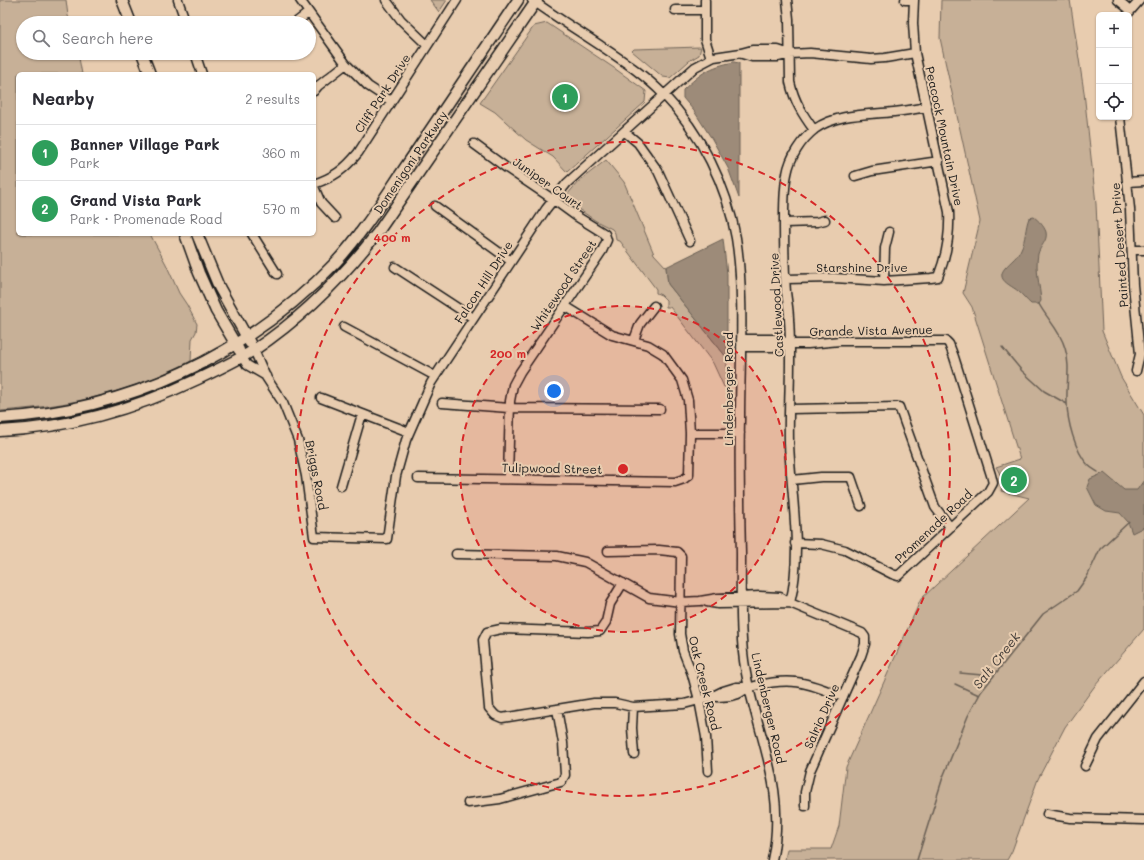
<!DOCTYPE html>
<html lang="en">
<head>
<meta charset="utf-8">
<style>
	body { margin:0; font-family:Mali,sans-serif; background:#f7f7f7; color:#2b2b33 }
	.controls { position:absolute; right:12px; top:12px; display:grid; overflow:hidden; border-radius:6px; box-shadow:0 1px 3px #0004 }
	.controls button { width:36px; height:36px; display:grid; place-items:center; padding:0; border:0; border-bottom:1px solid #e1e1e2; background:#fff; color:#2b2b33; font:20px sans-serif }
	.you { position:absolute; left:554px; top:391px; width:14px; height:14px; margin:-10px; border:3px solid #fff; border-radius:50%; background:#1a73e8; box-shadow:0 0 0 6px #1a73e833 }
	.badge { display:grid; place-items:center; width:26px; height:26px; border-radius:50%; background:#1a73e8; color:#fff; font-size:13px; font-weight:700 }
	.pin { position:absolute; translate:-50% -50%; border:2px solid #fff; box-shadow:0 1px 4px #0006 }
	.list { margin:0; padding:0; list-style:none }
	h2 { display:flex; justify-content:space-between; align-items:center; height:52px; margin:0; padding:0 16px; font-size:17px }
	h2 small { font-size:13px; font-weight:400; color:#7c7c81 }
	.list li { display:grid; grid-template-columns:26px 1fr auto; gap:12px; align-items:center; box-sizing:border-box; height:56px; padding:0 16px; border-top:1px solid #e1e1e2 }
	.list b { display:block; font-size:15px; white-space:nowrap }
	.list p { margin:0; font-size:13px; white-space:nowrap; color:#7c7c81 }
	.list em { font-size:13px; font-style:normal; color:#7c7c81 }
	.icon { flex:none; width:22px; height:22px; fill:none; stroke:currentColor; stroke-width:2; stroke-linecap:round; stroke-linejoin:round }
	.map { position:relative; flex:none; width:1144px; height:860px; overflow:hidden }
	.search { position:absolute; background:#fff; box-shadow:0 1px 3px #0004; left:16px; top:16px; width:300px; height:44px; display:flex; align-items:center; gap:10px; box-sizing:border-box; padding:0 14px; border-radius:22px; color:#7c7c81; font-size:15px }
	.panel { position:absolute; background:#fff; box-shadow:0 1px 3px #0004; left:16px; top:72px; width:300px; height:164px; border-radius:6px }
	.map>svg:first-child { display:block }
</style>
</head>
<body>
<div class="map">
<svg width="1144" height="860" viewBox="0 0 1144 860">
	<rect width="100%" height="100%" fill="#e8ccaf"/>
	<filter id="ink" filterUnits="userSpaceOnUse"><feTurbulence type="fractalNoise" baseFrequency=".025" numOctaves="2"/><feDisplacementMap in="SourceGraphic" scale="8" xChannelSelector="R" yChannelSelector="G"/><feConvolveMatrix kernelMatrix="1 2 1 2 8 2 1 2 1" color-interpolation-filters="sRGB"/></filter>
	<g filter="url(#ink)">
		<path fill="#c7b097" stroke="#72665a" d="M0,0H66L68,16L72,23H23V53H78L82,74H18V234H150L166,264L179,293L187,305L197,324L196,332L192,339L191,361C169,372 147,382 124,389C83,402 42,408 0,411Z
			M430,0H447L439,12Z
			M941,0H1070L1084,92L1096,204L1102,331L1121,377L1144,415V629L1094,687L1065,727L1038,779L1012,851L1007,860H785L787,849H831L839,826L846,767L921,599L1029,498L1001,491C1004,481 1001,475 996,467L1020,459L972,307L963,293L980,221L940,38Z
			M547,23L614,68L646,91L645,102L567,172L553,157L526,140L495,112L480,103L534,26Z
			M701,47L699,55L689,61L670,78L663,77L632,51L634,49Z
			M606,160L624,182L654,254L666,267L668,284L727,358L726,387H724L713,363L670,307H666V300L661,295L656,293V289L620,241L616,240L615,233L612,229L596,221L568,202L567,195L578,182Z"/>
		<path fill="#9d8b79" stroke="#695f54" d="M734,62L739,63V198L728,168L712,139L694,111L683,98V90C701,73 709,67 734,62Z
			M1034,217C1039,221 1044,226 1046,232C1048,241 1040,246 1038,254C1035,270 1040,286 1041,301L1039,304H1031C1026,300 1023,295 1018,291C1011,285 995,280 1005,268C1011,261 1018,257 1021,249C1026,239 1025,228 1029,218Z
			M723,239L727,274V358L668,284L666,267Z
			M1104,473L1124,490H1137L1144,480V527L1132,533L1128,522L1120,513L1106,511L1096,505L1087,487L1090,479Z"/>
		<g fill="none" stroke-linecap="round" stroke-linejoin="round">
			<path stroke="#695f54" stroke-width="1.5" d="M1039,304C1047,319 1060,330 1065,348C1071,366 1066,384 1067,402C1067,421 1075,451 1088,465C1091,468 1095,470 1098,472
				M1002,347L1022,371L1044,391L1067,404
				M960,673L993,676
				M955,684L979,695
				M917,860L943,777L968,716L981,692L1043,614L1077,591L1087,577L1100,549L1129,522"/>
			<g stroke="#1c1c1c" stroke-width="11">
				<path id="minor" d="M178,0L186,23
					M300,0L346,64L368,86L391,101
					M386,0L401,20L427,45
					M532,0C556,17 580,32 604,48C625,62 646,76 664,95C701,133 727,186 736,238C745,295 740,362 740,420C739,464 740,509 741,554C741,582 740,611 742,640C746,718 790,778 772,860
					M705,0V39L711,58
					M787,0L789,19L790,82C794,101 803,115 814,130
					M905,0H914
					M1118,0L1130,10
					M675,10H705
					M1127,15L1140,0
					M295,23L308,13
					M195,53L202,74
					M742,54L752,57H778L790,54L810,53L871,59L885,58L915,53
					M314,91L318,86L346,64
					M1120,117L1130,209L1133,285L1140,354L1136,371
					M625,132L638,143L658,171L690,241
					M474,144L508,169L554,200L576,216L605,234L607,240L602,251L520,372L513,385L510,401L508,479
					M855,176L872,171L939,161
					M1127,182L1144,181
					M314,184C334,177 344,170 358,153L457,0
					M314,187L321,203L335,218
					M435,206L511,261
					M784,223L817,222L825,220
					M252,234L277,274
					M1132,250H1144
					M395,267L473,318
					M786,279L834,278L884,281L931,278L938,277C946,257 950,233 949,212L915,53L913,23L914,0
					M884,281L885,248L889,232
					M344,327L435,376
					M741,339H778L790,344
					M634,340L640,324L654,306
					M741,347H778L790,344H808L840,341H946L949,344L954,357L991,475L993,483L988,492L898,576L892,574L845,550L821,544L795,543
					M254,350L266,377L283,403L298,440L306,476L314,537L387,539L396,476L406,440L431,383L440,369L546,209L567,183L695,67L714,57L741,53L752,50H778L790,54
					M242,357L247,365L266,376
					M321,398L409,432
					M442,403L509,408L660,409
					M790,409L899,407L935,507L950,527
					M690,433H740
					M418,478L675,482L684,479L689,475L690,433L688,400L682,380L663,354L648,345L612,335L565,306
					M792,480L821,477H851L861,506
					M341,486L362,414
					M608,551L659,550L677,552L681,556L680,634L683,651L692,674L699,700L706,737L708,771
					M456,554L557,556L585,562L649,598L681,602L700,601L718,598L760,596L780,597L790,603L862,633L865,637V644L861,656L810,771L805,792V806
					M623,583L610,604L606,622L600,631L588,632L501,629L487,632L483,640L489,708L495,715L502,718L594,703H615L633,707L684,704L711,697L723,691L736,687H749
					M707,602L718,604L790,603
					M790,603C803,551 791,496 789,443C788,402 792,361 789,319C789,310 787,301 786,292C784,267 784,242 784,217C784,203 784,188 787,174C790,157 801,140 815,129C838,113 868,115 894,112C905,111 916,109 927,107
					M713,697C721,697 730,697 738,694C742,692 746,688 751,687C790,676 807,682 843,697
					M633,707L632,728L634,754
					M1085,766L1098,739L1144,681
					M468,803L500,799L561,782L565,775L563,743L557,709
					M1047,814L1070,818L1144,820"/>
			</g>
			<g stroke="#1c1c1c" stroke-width="13">
				<path id="major" d="M122,0L131,23
					M142,53L150,74
					M185,234L199,273L216,311L239,350
					M197,234L219,287L250,343
					M0,418C127,411 248,355 336,262C364,232 386,195 410,160C446,107 482,53 518,0
					M0,431C69,428 135,409 198,379C217,370 236,361 254,350C302,318 343,277 378,232L537,0"/>
			</g>
			<use href="#minor" stroke="#e8ccaf" stroke-width="8"/>
			<use href="#major" stroke="#e8ccaf" stroke-width="10"/>
		</g>
	</g>
	<circle cx="623" cy="469" r="163" fill="#d62828" fill-opacity=".12"/>
	<g fill="none" stroke="#d62828" stroke-width="2" stroke-dasharray="7 5">
		<circle cx="623" cy="469" r="163"/>
		<circle cx="623" cy="469" r="327"/>
	</g>
	<g text-anchor="middle" dominant-baseline="central" stroke-width="4" stroke-linejoin="round" paint-order="stroke">
		<g font-size="12" fill="#1c1c1c" stroke="#e8ccaf">
			<text transform="translate(382 93) rotate(-57)">Cliff Park Drive</text>
			<text transform="translate(945 136) rotate(78)">Peacock Mountain Drive</text>
			<text transform="translate(410 162) rotate(-56)">Domenigoni Parkway</text>
			<text transform="translate(548 183) rotate(35)">Juniper Court</text>
			<text transform="translate(1119 245) rotate(-94)">Painted Desert Drive</text>
			<text x="862" y="267">Starshine Drive</text>
			<text transform="translate(483 282) rotate(-57)">Falcon Hill Drive</text>
			<text transform="translate(563 285) rotate(-56)">Whitewood Street</text>
			<text transform="translate(776 305) rotate(-93)">Castlewood Drive</text>
			<text transform="translate(871 330) rotate(-1)">Grande Vista Avenue</text>
			<text transform="translate(728 389) rotate(-90)">Lindenberger Road</text>
			<text transform="translate(552 468) rotate(1)">Tulipwood Street</text>
			<text transform="translate(317 475) rotate(79)">Briggs Road</text>
			<text transform="translate(933 526) rotate(-43)">Promenade Road</text>
			<text transform="translate(705 683) rotate(76)">Oak Creek Road</text>
			<text transform="translate(769 708) rotate(77)">Lindenberger Road</text>
			<text transform="translate(821 716) rotate(-66)">Salrio Drive</text>
		</g>
		<g font-size="13" font-style="italic" fill="#433d38" stroke="#e8ccaf">
			<text transform="translate(996 660) rotate(-52)">Salt Creek</text>
		</g>
	</g>
	<circle cx="623" cy="469" r="6" fill="#d62828" stroke="#e8ccaf" stroke-width="2"/>
	<g font-size="12" text-anchor="middle" font-weight="bold" fill="#d62828" stroke="#e8ccaf" stroke-width="4" stroke-linejoin="round" paint-order="stroke">
		<text x="392" y="242">400 m</text>
		<text x="508" y="358">200 m</text>
	</g>
</svg>
<div class="controls">
<button>+</button>
<button>−</button>
<button><svg class="icon" aria-label="locate" viewBox="0 0 24 24"><circle cx="12" cy="12" r="6"/><path d="M12 2v4M12 18v4M2 12h4M18 12h4"/></svg></button>
</div>
<div class="you"></div>
<div class="pin badge" style="left:565px;top:97px;background:#2e9e5b">1</div>
<div class="pin badge" style="left:1014px;top:480px;background:#2e9e5b">2</div>
<div class="search"><svg class="icon" aria-label="search" viewBox="0 0 24 24"><circle cx="10" cy="10" r="6"/><path d="M15 15l6 6"/></svg>Search here</div>
<section class="panel">
<h2>Nearby<small>2 results</small></h2>
<ul class="list">
<li><span class="badge" style="background:#2e9e5b">1</span><div><b>Banner Village Park</b><p>Park</p></div><em>360 m</em></li>
<li><span class="badge" style="background:#2e9e5b">2</span><div><b>Grand Vista Park</b><p>Park · Promenade Road</p></div><em>570 m</em></li>
</ul>
</section>
</div>
</body>
</html>
